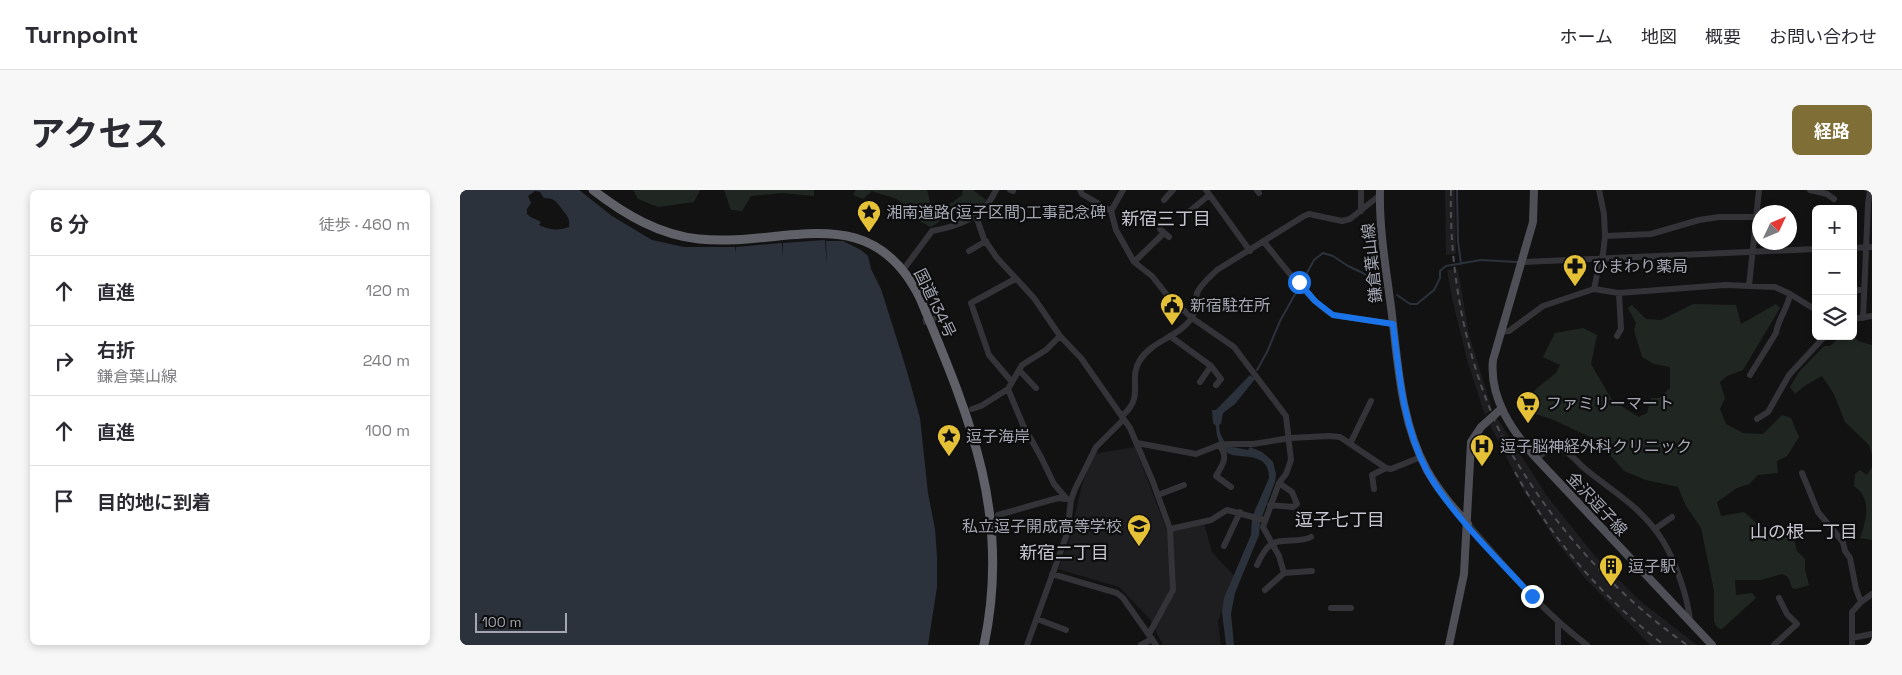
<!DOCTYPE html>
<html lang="ja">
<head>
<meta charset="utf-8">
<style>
	body { margin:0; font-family:"Space Grotesk","Noto Sans JP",sans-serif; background:#f7f7f7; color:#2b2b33 }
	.controls { position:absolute; right:15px; top:15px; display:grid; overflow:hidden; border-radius:8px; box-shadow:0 2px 8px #0003 }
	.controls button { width:45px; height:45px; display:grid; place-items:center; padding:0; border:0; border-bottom:1px solid #e1e1e2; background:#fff; color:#2b2b33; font:25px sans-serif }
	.compass { position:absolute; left:1292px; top:15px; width:45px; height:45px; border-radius:50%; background:#fff; box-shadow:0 2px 8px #0003; rotate:46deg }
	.scale { position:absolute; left:15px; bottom:12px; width:92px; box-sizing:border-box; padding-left:5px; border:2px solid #a4a7b3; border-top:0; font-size:14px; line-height:18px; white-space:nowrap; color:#a4a7b3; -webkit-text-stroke:4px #0d0d0e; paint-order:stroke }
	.stop { position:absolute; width:15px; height:15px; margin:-11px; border:4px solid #1a73e8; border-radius:50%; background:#fff }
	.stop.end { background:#1a73e8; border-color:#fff; box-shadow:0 1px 5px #0008 }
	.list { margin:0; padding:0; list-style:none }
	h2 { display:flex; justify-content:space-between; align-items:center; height:65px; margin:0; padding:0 20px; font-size:21px }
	h2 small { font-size:16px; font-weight:400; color:#7c7c81 }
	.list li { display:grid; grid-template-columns:32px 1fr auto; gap:15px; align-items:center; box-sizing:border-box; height:70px; padding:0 20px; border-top:1px solid #e1e1e2 }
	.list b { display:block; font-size:19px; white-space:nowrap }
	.list p { margin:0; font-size:16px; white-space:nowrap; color:#7c7c81 }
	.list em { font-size:16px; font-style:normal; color:#7c7c81 }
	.icon { flex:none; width:28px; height:28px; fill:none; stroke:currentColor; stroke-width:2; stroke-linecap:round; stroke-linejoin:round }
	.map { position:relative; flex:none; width:1412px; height:455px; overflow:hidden; border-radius:8px }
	header { display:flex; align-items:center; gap:30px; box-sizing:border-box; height:70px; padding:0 25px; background:#fff; border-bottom:1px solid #e1e1e2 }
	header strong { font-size:24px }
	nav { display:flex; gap:28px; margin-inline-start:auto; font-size:18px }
	.intro { display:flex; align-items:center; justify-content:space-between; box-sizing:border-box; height:120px; padding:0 30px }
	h1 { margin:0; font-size:35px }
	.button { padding:12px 22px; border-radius:8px; background:#7f6e35; color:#fff; font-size:18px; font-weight:700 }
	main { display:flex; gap:30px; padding:0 30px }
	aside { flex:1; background:#fff; border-radius:8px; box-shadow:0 2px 8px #0003 }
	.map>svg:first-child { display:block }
</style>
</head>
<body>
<header>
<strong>Turnpoint</strong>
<nav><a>ホーム</a><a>地図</a><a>概要</a><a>お問い合わせ</a></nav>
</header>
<div class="intro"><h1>アクセス</h1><a class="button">経路</a></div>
<main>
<aside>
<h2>6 分<small>徒歩 · 460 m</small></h2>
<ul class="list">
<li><svg class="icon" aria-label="ahead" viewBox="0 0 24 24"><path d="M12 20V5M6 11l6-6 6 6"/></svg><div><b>直進</b></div><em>120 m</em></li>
<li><svg class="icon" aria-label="right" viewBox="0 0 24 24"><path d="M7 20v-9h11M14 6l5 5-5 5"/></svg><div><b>右折</b><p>鎌倉葉山線</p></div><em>240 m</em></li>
<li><svg class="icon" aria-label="ahead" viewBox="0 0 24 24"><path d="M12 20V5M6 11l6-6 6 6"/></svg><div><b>直進</b></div><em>100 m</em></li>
<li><svg class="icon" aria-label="arrive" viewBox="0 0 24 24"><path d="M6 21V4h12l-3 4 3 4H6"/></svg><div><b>目的地に到着</b></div></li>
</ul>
</aside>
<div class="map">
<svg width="1412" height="455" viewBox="0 0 1412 455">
	<rect width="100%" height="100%" fill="#121213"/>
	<path fill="#1e1e20" d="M985,0H995L996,64L986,65Z
		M998,79L1009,145L1032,219L1025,225L1008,173L993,113L987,80Z
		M1037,228L1087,306L1134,365L1180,411L1237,455H1190L1124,387L1093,347L1061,296L1030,235Z
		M675,257L707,341L744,333L752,362L775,387L758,431L761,455H703L690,429L659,397L598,379L609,351L622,295L634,264Z"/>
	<path fill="#202722" d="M173,0H240L234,12L198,17L178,9Z
		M264,0H354V6L322,3L291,6L282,21L271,20Z
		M396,0H467L471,15L475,19L493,12L502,5L503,0H513L526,10L520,19C509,18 497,15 488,22C481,28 479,34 470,37C460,30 448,27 439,20L441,12C434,6 421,5 412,1L403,9L393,5Z
		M1233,114L1276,115L1281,134L1316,114L1320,118L1283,180L1267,186L1260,192L1265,208L1260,219L1266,234L1283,243L1303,244L1322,225L1331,228L1339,247L1327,266L1317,271L1318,283L1298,285L1289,294L1277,298L1257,312L1261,326L1284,322L1309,344L1330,336L1337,361L1345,369V380L1349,395L1336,399L1332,398L1328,387L1322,384L1301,390H1275L1276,405L1292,403L1296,408L1262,439H1260L1256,436L1254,431V401L1241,338L1226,316L1218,297L1186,290L1164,281L1138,251L1094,230L1073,223L1064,212L1078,197L1096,183L1100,175L1083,167L1095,143L1123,138L1137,145L1131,174L1152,210L1179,227L1187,223L1191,208H1199L1210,198V177L1194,174L1182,167L1174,140L1176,133L1168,118L1172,115L1186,129L1201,130Z
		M1393,144L1398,151L1412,155V265L1409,255L1385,232L1374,204L1362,186L1346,195L1335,204L1330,197L1339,182L1364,156H1370L1381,146H1393Z
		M1412,277V350L1400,348C1407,328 1412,309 1394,296L1395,284L1400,280L1407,285Z"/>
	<path fill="#2c323b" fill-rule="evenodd" d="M0,0H119L152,26L192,50L224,57H275V63L276,57L322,53V66L323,53L365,50L367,77L366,51H383L401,60L408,66L411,79L421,99L446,178L460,228L468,303L475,339L477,367V397L468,455H0ZM75,1L80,2L84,8C94,8 96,11 101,18C107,26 110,27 109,37C98,41 90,40 79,35L81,32C77,29 72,29 67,24V19L71,13L68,6Z
		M790,185L795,189L775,214L763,223L761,234L759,235L760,243L764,251L768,252L772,257L788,260L790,257L802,262L808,267L813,272L816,284L815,292L800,332L799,345L775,403L771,424L774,455H766L762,422L764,408L791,345L792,327L809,288C809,264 789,268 773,265C761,263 756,246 756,236L753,233L752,220H756Z"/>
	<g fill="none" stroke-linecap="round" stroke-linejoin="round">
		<path stroke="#2c323b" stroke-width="2" d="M997,0L998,51L1001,74
			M842,92L854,70L863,63L873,66L888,76L903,83L923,98
			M937,105L950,114H957L974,100L980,88V81L986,76L1021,70L1057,72
			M797,180L807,162L820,131L839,97"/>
		<path stroke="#2f3033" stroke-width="6" stroke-dasharray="6 3" stroke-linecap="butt" d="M463,132L477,128"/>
		<path stroke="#333338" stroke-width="6" d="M550,0L553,1
			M620,0L622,4L651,21
			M663,0L651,21L656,40L674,72L692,86L707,105L732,128L774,157L826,226L831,270L826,284L819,293L803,337L819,366L824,383
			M746,0L790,61
			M797,0L799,3
			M1350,0L1367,4L1374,9
			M704,10L713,0
			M901,21V0
			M516,26L524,49L537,68L574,108L600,146L621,168L670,238L693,292L710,339L751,330L767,320L804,330
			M724,26L749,5
			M700,39L709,47
			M1145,46L1191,44L1239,30L1259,27H1296
			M804,52C823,75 848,110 873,125L933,134
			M1393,58L1412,57
			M509,61L526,51
			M674,72L704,43
			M1062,72L1356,59
			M446,76L472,41C500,36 524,27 536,0
			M1289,96L1299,0
			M1134,99L1139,75L1143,64L1145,46L1144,24L1139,0
			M1393,100H1404
			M1403,128L1408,14L1410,0
			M1393,129L1412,126
			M1040,142L1049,141L1083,116L1134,99L1159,103L1265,95L1315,97L1330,104L1356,120
			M710,146L751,176L761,189L756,195
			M1157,146L1161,139L1159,103
			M559,180L576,198
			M1290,185L1316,143C1318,129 1328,118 1330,104
			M552,192L529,165L511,113L555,89
			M740,192L751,176
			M548,199L563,235L581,267L594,294L606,308
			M512,219L521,216L548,199L562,175L586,160L600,146
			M662,226C686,206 667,190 680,170C692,151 718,147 731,129C736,123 735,111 737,103C741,94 750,87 757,80L844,26L849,24L882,31L890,29L920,5
			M1297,229L1308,222L1329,185L1365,146
			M677,253L736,264L759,255L771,254H793L830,248L869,246L880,247L926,278L931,279L961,267
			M890,254L911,211
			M759,255C769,268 763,273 756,286L771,297
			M1077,269C1083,263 1091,256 1100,259C1110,262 1117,272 1124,278C1154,303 1181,316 1203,351C1215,371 1228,407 1230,431
			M1342,283L1358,322L1383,352L1385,361L1390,368L1396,399L1401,412
			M914,299L912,285L926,278
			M698,305L724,295
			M810,315L833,317L837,314L832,302L819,293
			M538,325L598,308L607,309
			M1008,334C1046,377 1081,421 1127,455
			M1195,339L1212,327
			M764,356L780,322
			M797,375C800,369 803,362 808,357C818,346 839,354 851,347
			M592,384L657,403L663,408L696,455
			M805,400L824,383L852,381
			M871,418H891
			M577,429L606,440
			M689,444L713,400L710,339
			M1392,448L1412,444
			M567,455L607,344L611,310L615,299L636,257L663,230
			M681,455L692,449
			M1098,455V432
			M1314,455L1337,434L1327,424L1319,408
			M1392,455V422L1401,412L1412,404"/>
		<path stroke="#4f5057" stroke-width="8" d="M920,0C919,40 926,78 931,117C938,172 940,230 967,280C978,300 993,317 1008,334
			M1074,0L1073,32L1033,170C1029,208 1052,241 1077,269L1252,455
			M989,455L1004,384L1011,252L1021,237L1041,219"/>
		<path stroke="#5f6068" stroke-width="9" d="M133,0C164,24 199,45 239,49C324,58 410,6 460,108C509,226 552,324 524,455"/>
		<path stroke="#4e4f55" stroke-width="2" stroke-dasharray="6 5" stroke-linecap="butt" d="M991,0C989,81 1005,166 1039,240C1050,263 1064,284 1078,305C1119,363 1169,414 1227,455
			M1055,282C1092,350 1143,408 1204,455"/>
	</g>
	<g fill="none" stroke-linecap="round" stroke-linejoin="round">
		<path stroke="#1a73e8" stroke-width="6" d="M839,92L855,111L873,125L933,134C939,183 943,236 967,281C991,324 1038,369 1072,406"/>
	</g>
	<defs>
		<g id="sight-pin" transform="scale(1.25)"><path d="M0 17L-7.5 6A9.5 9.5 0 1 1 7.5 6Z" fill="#e5c138" stroke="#0d0d0e"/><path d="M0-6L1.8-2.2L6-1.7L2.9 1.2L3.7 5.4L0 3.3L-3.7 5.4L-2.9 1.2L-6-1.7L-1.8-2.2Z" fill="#111"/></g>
		<g id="pharmacy-pin" transform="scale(1.25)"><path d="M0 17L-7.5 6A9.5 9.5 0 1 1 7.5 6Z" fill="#e5c138" stroke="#0d0d0e"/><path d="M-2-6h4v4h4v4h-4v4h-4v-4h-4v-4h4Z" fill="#111"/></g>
		<g id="civic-pin" transform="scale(1.25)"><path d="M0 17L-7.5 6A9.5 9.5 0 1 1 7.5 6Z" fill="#e5c138" stroke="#0d0d0e"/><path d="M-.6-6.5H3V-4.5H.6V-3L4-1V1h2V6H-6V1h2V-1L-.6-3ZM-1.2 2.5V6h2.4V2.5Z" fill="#111"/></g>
		<g id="supermarket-pin" transform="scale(1.25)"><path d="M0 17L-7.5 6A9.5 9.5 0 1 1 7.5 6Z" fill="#e5c138" stroke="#0d0d0e"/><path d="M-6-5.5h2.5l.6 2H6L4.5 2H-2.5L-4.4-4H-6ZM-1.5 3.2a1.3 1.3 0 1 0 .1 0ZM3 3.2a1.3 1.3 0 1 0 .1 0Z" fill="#111"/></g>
		<g id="hospital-pin" transform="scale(1.25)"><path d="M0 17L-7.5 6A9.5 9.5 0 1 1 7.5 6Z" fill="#e5c138" stroke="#0d0d0e"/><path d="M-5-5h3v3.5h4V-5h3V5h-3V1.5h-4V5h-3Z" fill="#111"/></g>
		<g id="school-pin" transform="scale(1.25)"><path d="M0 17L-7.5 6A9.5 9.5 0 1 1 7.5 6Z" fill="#e5c138" stroke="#0d0d0e"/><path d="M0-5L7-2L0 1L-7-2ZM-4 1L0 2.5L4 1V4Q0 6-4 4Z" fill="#111"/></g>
		<g id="building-pin" transform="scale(1.25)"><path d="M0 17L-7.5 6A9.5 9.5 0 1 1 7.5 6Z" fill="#e5c138" stroke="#0d0d0e"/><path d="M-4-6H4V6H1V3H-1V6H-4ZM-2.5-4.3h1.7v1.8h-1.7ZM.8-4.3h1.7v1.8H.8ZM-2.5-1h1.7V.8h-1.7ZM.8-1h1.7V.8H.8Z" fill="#111"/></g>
	</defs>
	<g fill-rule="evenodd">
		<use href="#sight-pin" x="409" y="22"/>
		<use href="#pharmacy-pin" x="1115" y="76"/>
		<use href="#civic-pin" x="712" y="115"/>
		<use href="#supermarket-pin" x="1068" y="213"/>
		<use href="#sight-pin" x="489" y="246"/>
		<use href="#hospital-pin" x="1022" y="256"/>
		<use href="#school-pin" x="679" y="336"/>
		<use href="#building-pin" x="1151" y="376"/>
	</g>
	<g text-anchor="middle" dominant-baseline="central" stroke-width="4.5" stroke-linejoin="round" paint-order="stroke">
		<g font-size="16" fill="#a4a7b3" stroke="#0d0d0e" text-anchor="start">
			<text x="426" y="22">湘南道路(逗子区間)工事記念碑</text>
			<text x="1132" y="76">ひまわり薬局</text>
			<text x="730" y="115">新宿駐在所</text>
			<text x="1086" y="213">ファミリーマート</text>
			<text x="506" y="246">逗子海岸</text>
			<text x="1040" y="256">逗子脳神経外科クリニック</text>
			<text x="662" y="336" text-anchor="end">私立逗子開成高等学校</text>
			<text x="1168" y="376">逗子駅</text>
		</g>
		<g font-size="16" fill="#a4a7b3" stroke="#0d0d0e">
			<text transform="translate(912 73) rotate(-96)">鎌倉葉山線</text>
			<text transform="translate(475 113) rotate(64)">国道134号</text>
			<text transform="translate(1137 314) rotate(47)">金沢逗子線</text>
		</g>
		<g font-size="18" fill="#c5c6cf" stroke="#0d0d0e">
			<text x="706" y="28">新宿三丁目</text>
			<text x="880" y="329">逗子七丁目</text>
			<text x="1344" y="341">山の根一丁目</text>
			<text x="604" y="362">新宿二丁目</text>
		</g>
	</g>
</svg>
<div class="controls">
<button>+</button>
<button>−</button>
<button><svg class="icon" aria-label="layers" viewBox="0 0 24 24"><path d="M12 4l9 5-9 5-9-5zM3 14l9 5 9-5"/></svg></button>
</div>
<svg class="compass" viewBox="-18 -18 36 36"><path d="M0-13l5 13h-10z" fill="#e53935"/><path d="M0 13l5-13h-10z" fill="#7c7c81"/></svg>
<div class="scale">100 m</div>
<div class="stop" style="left:839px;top:92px"></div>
<div class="stop end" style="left:1072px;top:406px"></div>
</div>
</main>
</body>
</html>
